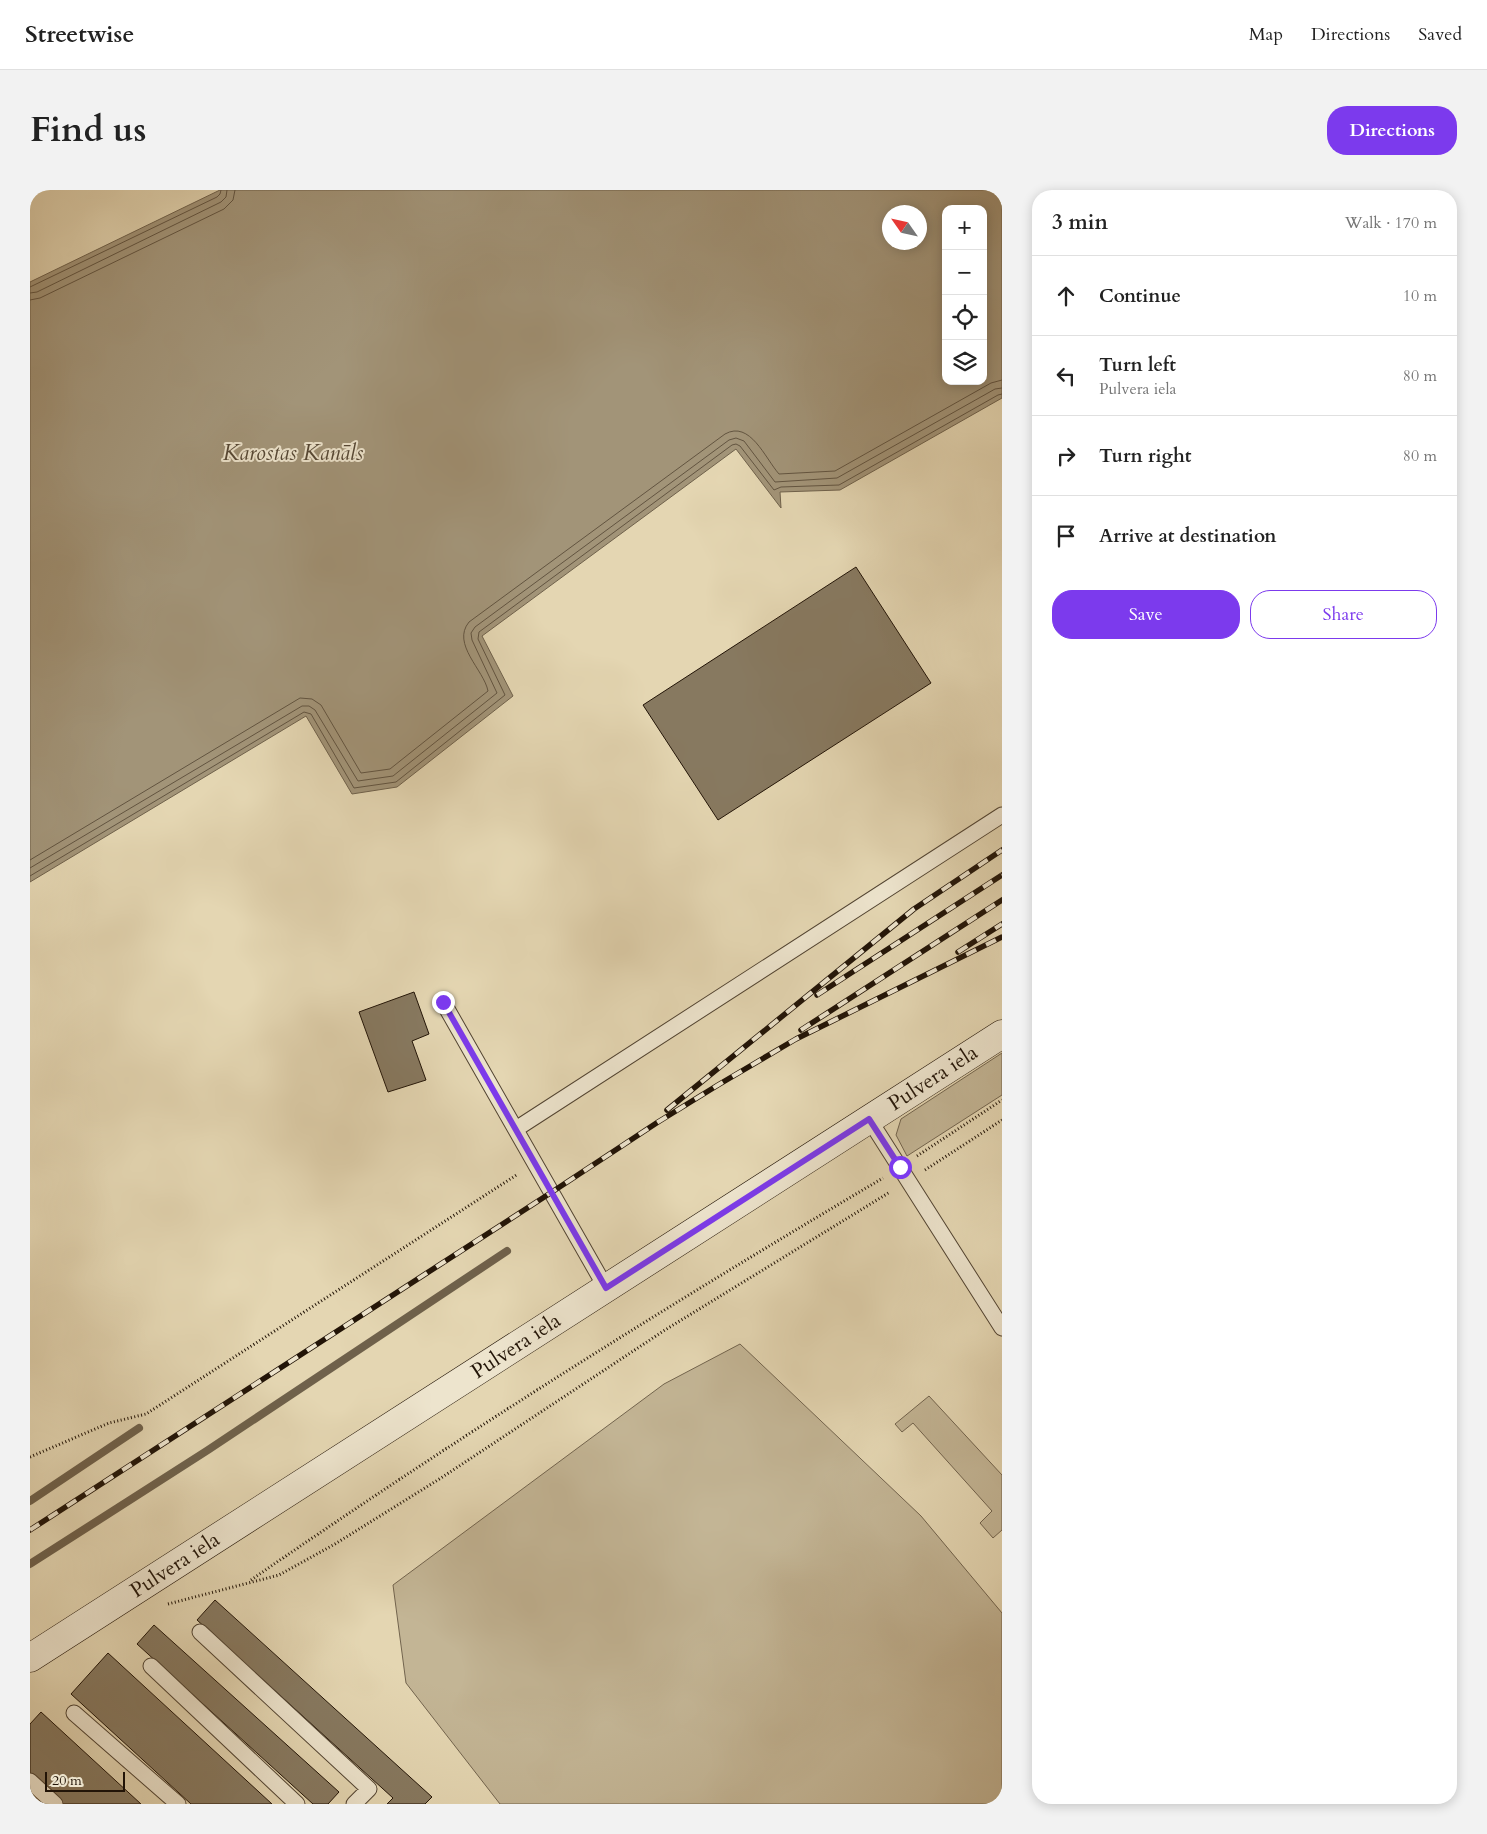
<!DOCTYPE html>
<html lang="en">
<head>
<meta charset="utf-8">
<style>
	body { margin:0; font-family:Cardo,serif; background:#f2f2f2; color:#222 }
	.controls { position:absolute; right:15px; top:15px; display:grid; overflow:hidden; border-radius:10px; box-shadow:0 2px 12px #0003 }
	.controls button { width:45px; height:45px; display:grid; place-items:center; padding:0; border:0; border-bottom:1px solid #e0e0e0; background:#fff; color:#222; font:25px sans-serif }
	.compass { position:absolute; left:852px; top:15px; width:45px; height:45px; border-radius:50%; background:#fff; box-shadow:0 2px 12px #0003; rotate:304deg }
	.scale { position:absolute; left:15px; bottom:12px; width:80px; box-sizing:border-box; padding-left:5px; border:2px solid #221407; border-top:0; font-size:14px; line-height:18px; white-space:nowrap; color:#221407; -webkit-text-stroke:4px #ede4cd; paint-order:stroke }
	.stop { position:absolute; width:15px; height:15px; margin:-11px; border:4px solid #7c3aed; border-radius:50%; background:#fff }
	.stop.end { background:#7c3aed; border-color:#fff; box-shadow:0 1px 5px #0008 }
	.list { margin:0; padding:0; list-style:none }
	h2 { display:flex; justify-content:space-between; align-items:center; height:65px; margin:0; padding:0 20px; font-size:21px }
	h2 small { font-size:16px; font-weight:400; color:#767676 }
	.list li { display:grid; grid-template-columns:32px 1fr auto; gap:15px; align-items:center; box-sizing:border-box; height:80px; padding:0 20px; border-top:1px solid #e0e0e0 }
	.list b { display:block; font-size:19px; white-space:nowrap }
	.list p { margin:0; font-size:16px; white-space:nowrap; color:#767676 }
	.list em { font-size:16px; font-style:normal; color:#767676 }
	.actions { display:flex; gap:10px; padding:15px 20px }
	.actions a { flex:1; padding:11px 0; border:1px solid #7c3aed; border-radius:20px; text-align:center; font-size:18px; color:#7c3aed }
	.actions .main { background:#7c3aed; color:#fff }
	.icon { flex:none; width:28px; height:28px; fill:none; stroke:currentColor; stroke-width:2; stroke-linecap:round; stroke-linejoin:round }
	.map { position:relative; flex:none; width:972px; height:1614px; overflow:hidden; border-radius:20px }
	header { display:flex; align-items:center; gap:30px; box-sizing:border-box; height:70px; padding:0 25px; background:#fff; border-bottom:1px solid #e0e0e0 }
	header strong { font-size:24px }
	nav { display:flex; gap:28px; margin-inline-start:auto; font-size:18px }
	.intro { display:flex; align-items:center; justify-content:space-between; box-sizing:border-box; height:120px; padding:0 30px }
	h1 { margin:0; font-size:35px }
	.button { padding:12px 22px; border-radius:20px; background:#7c3aed; color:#fff; font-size:18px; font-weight:700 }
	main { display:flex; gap:30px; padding:0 30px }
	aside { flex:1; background:#fff; border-radius:20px; box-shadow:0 2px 12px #0003 }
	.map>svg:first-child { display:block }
</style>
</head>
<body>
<header>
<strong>Streetwise</strong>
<nav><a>Map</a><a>Directions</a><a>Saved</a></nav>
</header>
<div class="intro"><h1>Find us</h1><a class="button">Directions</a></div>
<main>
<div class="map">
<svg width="972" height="1614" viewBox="0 0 972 1614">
	<rect width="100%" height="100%" fill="#e4d6b2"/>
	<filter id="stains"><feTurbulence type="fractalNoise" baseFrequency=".004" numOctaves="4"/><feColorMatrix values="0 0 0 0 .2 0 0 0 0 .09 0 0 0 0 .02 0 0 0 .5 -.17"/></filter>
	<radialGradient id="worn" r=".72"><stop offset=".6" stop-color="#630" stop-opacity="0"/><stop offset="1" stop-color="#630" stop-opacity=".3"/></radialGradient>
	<path fill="#c3b595" stroke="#72644e" d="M972,863V905L877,966L866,945L871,929Z
		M710,1154L891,1326L972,1423V1614H470L376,1493L363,1395L634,1194Z
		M899,1206L972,1285V1340L963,1348L950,1333L962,1321L883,1233L872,1242L865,1234Z"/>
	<path fill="#a29478" stroke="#6f614b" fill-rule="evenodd" d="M190,0H972V208L810,300L750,302L751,318L706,259L452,446L483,506L367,597L322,604L276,526L0,692V92ZM916,19H953V191H916ZM859,22H889V52H859Z"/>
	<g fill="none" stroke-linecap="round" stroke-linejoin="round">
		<path stroke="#625440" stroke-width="1" d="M0,97L187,7L190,4L191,0
			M0,103L7,102L191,12L196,7L197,0
			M0,110L10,108L194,19L203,10L205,0
			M0,670L270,508L282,509L291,515L331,583L360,579L458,501C454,480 421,454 439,432L695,244C720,230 735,268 749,284L805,281L961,193L972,190
			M0,678L272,516H279L285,520L328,591L363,586L467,503L442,450L441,443L445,437L699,250L706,248L714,251L745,292L807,288L965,199L972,198
			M0,686L274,522L281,524L324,598L366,592L475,505L448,449L449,442L702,255L706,254L710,256L744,300L751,297L809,295L968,205L972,204"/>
		<path stroke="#6f614b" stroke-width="8" d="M0,1311L109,1238
			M0,1374L178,1260L477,1061"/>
	</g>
	<path fill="#877960" stroke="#221407" d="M826,377L901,493L688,630L613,515Z
		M384,802L399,844L382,851L396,890L358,902L329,822Z
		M185,1410L402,1607L395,1614H357L363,1608L167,1430Z
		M124,1435L309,1602L298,1614H283L107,1454Z
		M78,1463L242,1614H161L41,1504Z
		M11,1522L111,1614H33L0,1584V1534Z"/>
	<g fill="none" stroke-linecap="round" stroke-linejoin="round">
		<g stroke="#524432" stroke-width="17">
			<path id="lane" d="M413,812L576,1098
				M839,929L972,1138
				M486,939L972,625
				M170,1442L339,1599L324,1614
				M121,1476L267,1614
				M44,1523L148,1614
				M0,1591L25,1614"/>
		</g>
		<g stroke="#221407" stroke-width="29">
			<path id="secondary" d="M0,1468L972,844"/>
		</g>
		<path stroke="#221407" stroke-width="3" stroke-dasharray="1 2.5" stroke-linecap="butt" d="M887,966L972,910
			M895,980L972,930
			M0,1267L79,1233L116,1224L488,984
			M221,1390C426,1248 638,1115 853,988
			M138,1414L249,1385L305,1354L411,1288L635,1140L860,1002"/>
		<use href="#lane" stroke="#ede4cd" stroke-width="15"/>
		<use href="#secondary" stroke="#ede4cd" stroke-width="28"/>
		<g stroke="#221407" stroke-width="5.5">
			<path id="rail" d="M928,762L972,734
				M787,805L972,685
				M771,840L972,710
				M637,920L884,719L972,660
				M0,1340L522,1002L628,932L688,895L766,849L972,747"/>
		</g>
		<use href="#rail" stroke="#ede4cd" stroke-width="4" stroke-dasharray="11" stroke-linecap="butt"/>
	</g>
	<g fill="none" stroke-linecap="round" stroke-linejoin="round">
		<path stroke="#7c3aed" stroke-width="6" d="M413,812L576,1098L839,929L870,977"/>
	</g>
	<g text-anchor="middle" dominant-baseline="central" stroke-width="4" stroke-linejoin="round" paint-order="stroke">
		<g font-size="21" fill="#221407" stroke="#ede4cd">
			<text transform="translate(903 888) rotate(-33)">Pulvera iela</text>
			<text transform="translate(486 1156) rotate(-33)">Pulvera iela</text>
			<text transform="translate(145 1375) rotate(-33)">Pulvera iela</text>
		</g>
		<g font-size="22" font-style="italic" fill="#554734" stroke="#ede4cd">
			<text x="263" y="263">Karostas Kanāls</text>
		</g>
	</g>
	<rect width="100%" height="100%" filter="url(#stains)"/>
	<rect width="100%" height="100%" fill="url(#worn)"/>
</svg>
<div class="controls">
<button>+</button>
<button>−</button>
<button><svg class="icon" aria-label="locate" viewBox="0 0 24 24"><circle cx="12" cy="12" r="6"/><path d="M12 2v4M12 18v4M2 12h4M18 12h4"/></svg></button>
<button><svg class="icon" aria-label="layers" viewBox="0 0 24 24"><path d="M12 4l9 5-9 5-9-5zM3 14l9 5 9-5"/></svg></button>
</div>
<svg class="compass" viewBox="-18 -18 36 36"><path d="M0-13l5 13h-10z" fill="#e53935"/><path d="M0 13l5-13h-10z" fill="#767676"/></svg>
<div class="scale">20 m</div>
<div class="stop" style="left:870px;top:977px"></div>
<div class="stop end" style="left:413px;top:812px"></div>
</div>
<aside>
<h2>3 min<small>Walk · 170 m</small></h2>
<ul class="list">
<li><svg class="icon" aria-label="ahead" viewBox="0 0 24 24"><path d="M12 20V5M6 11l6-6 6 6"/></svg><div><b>Continue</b></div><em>10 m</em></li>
<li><svg class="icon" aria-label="left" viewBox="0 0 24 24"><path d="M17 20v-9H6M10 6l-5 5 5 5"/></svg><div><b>Turn left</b><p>Pulvera iela</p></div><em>80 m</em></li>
<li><svg class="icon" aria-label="right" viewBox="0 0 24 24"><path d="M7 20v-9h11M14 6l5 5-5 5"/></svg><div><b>Turn right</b></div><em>80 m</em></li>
<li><svg class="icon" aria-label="arrive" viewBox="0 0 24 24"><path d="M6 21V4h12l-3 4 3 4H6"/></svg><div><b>Arrive at destination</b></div></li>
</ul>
<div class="actions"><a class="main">Save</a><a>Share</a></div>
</aside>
</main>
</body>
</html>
